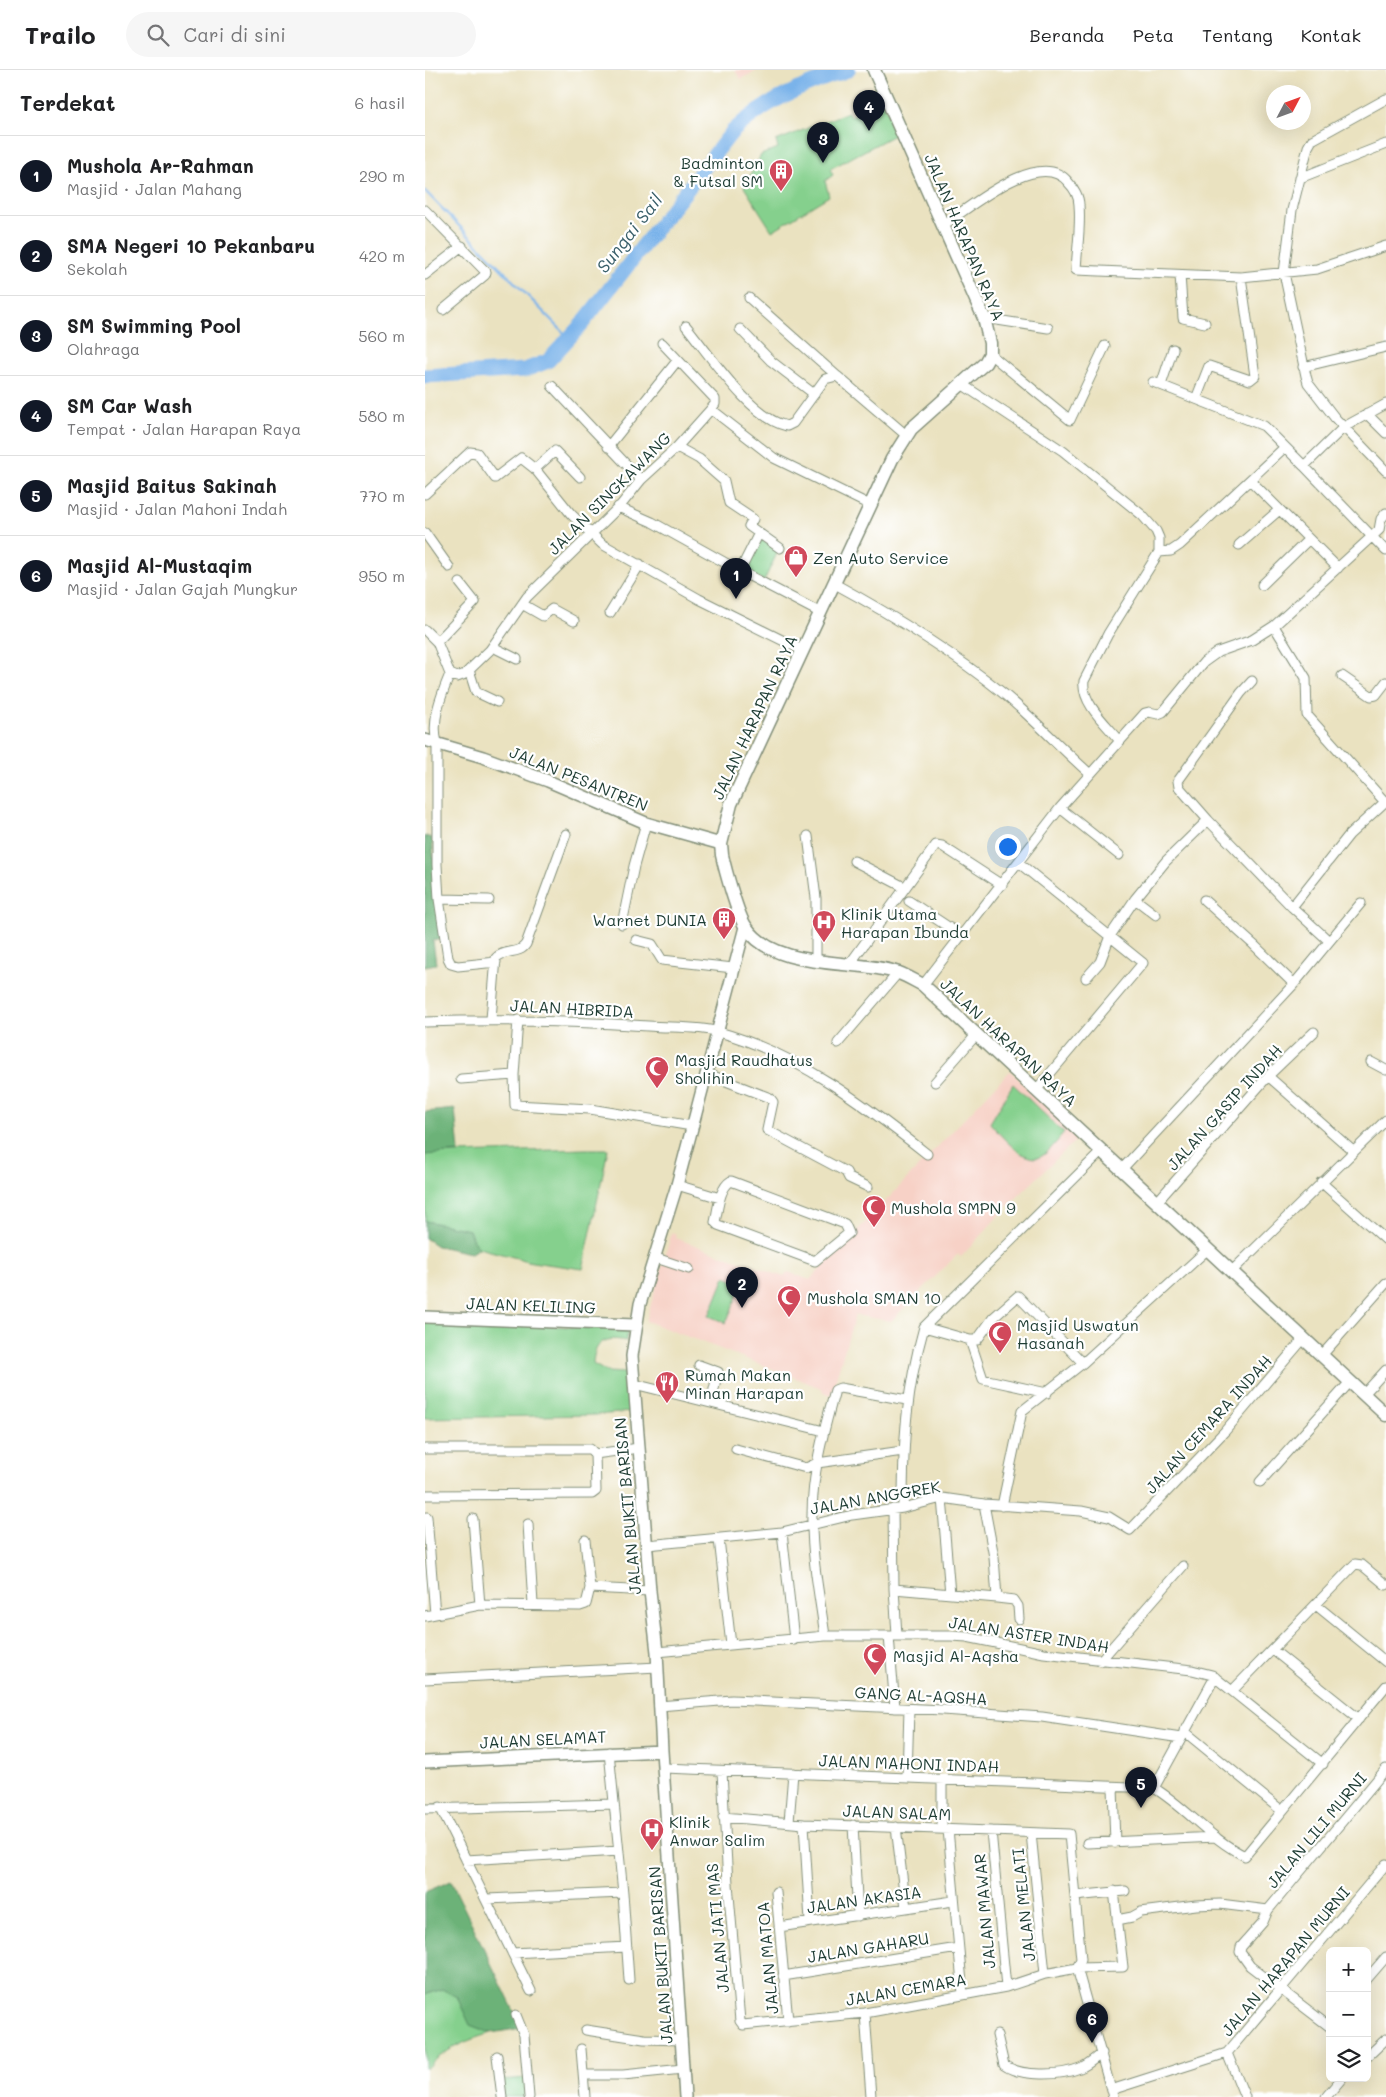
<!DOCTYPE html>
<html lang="id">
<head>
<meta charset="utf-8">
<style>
	body { margin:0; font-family:Mali,sans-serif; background:#f6f6f6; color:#202124 }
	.controls { position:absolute; right:15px; bottom:15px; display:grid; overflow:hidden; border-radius:8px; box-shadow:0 5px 20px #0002 }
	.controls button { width:45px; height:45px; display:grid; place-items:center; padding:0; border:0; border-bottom:1px solid #e0e0e0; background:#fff; color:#202124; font:25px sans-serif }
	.compass { position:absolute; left:841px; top:15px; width:45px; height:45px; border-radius:50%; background:#fff; box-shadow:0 5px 20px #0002; rotate:49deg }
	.you { position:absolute; left:582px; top:776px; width:18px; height:18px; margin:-12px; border:4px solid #fff; border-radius:50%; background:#1a73e8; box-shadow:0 0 0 8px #1a73e833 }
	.badge { display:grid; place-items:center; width:32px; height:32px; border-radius:50%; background:#111827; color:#fff; font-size:16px; font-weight:700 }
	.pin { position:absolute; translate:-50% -41px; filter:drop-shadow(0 1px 2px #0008) }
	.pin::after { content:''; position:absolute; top:26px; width:18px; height:15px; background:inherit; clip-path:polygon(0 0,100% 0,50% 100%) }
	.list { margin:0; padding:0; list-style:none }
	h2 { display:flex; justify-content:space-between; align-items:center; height:65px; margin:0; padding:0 20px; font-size:21px }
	h2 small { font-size:16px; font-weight:400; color:#757577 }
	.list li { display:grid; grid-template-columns:32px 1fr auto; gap:15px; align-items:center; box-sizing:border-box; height:80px; padding:0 20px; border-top:1px solid #e0e0e0 }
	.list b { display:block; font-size:19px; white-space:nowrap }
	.list p { margin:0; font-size:16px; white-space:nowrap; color:#757577 }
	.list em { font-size:16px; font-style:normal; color:#757577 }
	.icon { flex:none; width:28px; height:28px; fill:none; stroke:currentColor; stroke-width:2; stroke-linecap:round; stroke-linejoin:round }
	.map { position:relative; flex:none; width:961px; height:2027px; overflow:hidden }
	header { display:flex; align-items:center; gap:30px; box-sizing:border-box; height:70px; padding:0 25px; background:#fff; border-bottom:1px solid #e0e0e0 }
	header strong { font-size:24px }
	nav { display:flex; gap:28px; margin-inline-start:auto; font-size:18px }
	.search { width:350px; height:45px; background:#f6f6f6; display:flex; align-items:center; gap:12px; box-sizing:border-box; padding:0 18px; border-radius:28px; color:#757577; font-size:19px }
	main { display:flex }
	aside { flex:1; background:#fff }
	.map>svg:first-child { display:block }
</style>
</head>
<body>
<header>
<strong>Trailo</strong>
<div class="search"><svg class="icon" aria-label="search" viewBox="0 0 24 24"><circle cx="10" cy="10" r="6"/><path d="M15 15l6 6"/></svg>Cari di sini</div>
<nav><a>Beranda</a><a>Peta</a><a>Tentang</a><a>Kontak</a></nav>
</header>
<main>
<aside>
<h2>Terdekat<small>6 hasil</small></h2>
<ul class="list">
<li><span class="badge">1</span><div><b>Mushola Ar-Rahman</b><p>Masjid · Jalan Mahang</p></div><em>290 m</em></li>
<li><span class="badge">2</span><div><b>SMA Negeri 10 Pekanbaru</b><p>Sekolah</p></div><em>420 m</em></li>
<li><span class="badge">3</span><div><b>SM Swimming Pool</b><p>Olahraga</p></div><em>560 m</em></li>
<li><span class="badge">4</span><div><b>SM Car Wash</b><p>Tempat · Jalan Harapan Raya</p></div><em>580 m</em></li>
<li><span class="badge">5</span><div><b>Masjid Baitus Sakinah</b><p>Masjid · Jalan Mahoni Indah</p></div><em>770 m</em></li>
<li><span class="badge">6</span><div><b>Masjid Al-Mustaqim</b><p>Masjid · Jalan Gajah Mungkur</p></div><em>950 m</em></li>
</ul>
</aside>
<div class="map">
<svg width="961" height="2027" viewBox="0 0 961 2027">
	<rect width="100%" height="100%" fill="#fff"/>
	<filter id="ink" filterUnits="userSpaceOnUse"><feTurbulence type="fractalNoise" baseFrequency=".02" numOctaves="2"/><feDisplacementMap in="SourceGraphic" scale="10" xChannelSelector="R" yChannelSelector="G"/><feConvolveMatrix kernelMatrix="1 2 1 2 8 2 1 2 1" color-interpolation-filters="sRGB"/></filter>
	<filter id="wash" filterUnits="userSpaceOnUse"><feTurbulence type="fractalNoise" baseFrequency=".0096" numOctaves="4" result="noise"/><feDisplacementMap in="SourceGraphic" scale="20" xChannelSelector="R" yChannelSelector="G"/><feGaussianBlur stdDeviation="1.12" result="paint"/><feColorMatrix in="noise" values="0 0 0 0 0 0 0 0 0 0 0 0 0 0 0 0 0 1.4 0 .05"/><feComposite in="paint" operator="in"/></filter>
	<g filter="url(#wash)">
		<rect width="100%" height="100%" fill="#eae2c0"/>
		<path fill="#f7d1c6" d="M310,0H334L315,9Z
			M585,1001L655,1066L578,1141L536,1187L533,1184L466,1251L430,1245L406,1325L397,1321L398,1319L351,1300L221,1251L247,1162L251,1164L250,1168L359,1207L363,1202L385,1210Z"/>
		<path fill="#85d08d" stroke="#528660" d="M457,29L473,63L405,99L408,105L400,111L404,126L347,161L319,117L336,85L353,78L351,71L423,42L425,47Z
			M336,468L354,479L339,511L319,500Z
			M588,1014L639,1063C633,1070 625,1081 617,1086C600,1096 575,1064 565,1053Z
			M160,1079H183L158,1199L107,1192L54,1178L48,1171L44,1160L0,1151L1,1084Z
			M300,1207L317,1214L301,1253L284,1246Z
			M0,1249L203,1260L201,1271C180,1266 169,1272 168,1294L182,1302L202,1303L206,1342L170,1345L0,1348Z
			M17,1919L32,1927L46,1955L66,1963C37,1972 23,1978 0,1999V1925Z
			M102,2008V2027H78L76,2010Z"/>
		<path fill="#6cb278" stroke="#467856" d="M0,766L7,768L16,869L8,871L11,894L0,896Z
			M30,1039L34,1082L0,1085V1042Z
			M0,1151L44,1160L48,1171L54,1178L46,1183L12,1176L0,1168Z
			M26,1811L91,1945L97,1958L66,1963L45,1955L32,1927L17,1919L0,1925V1822Z"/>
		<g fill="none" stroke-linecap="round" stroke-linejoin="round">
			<path stroke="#7ab3ea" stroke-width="2.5" d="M0,121L144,268"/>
			<path stroke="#7ab3ea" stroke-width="15" d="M0,306L100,300L123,291L157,254L307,62C341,30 380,15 423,0"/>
		</g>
	</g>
	<g filter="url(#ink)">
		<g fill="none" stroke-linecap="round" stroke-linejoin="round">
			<g stroke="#84907a" stroke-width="11">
				<path id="street" d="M961,29L887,70L883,77L867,140L859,203L881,306L883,313L910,348L961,401
					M875,108L961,74
					M0,140L61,202L60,205L18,240
					M517,156C544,138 615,77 643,112C649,118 654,127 654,135C656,157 652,179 651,200L816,207L892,199L961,176
					M0,205L37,176
					M755,205L758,248L780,253
					M324,228L412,306
					M559,248L623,258
					M261,256C285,285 326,349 362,356L368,353L400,309L412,306L481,365
					M315,259L346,291L389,324
					M237,273L290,329V334L286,339
					M565,284L645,350L680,276
					M878,297L961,277
					M728,312L839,356L879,396L919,357L961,334
					M538,315L638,381L717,445L731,461L734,468V482L683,564L659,611C656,633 682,655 695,671
					M736,315L748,279
					M127,316L216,410
					M771,329L784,296L825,310L830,306L816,207
					M942,344L961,363
					M183,377L252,291
					M252,377L274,389L299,411L304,433L328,449L324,456L355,478
					M879,396L961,481
					M110,399L130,381L155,407
					M825,410L913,498
					M0,424L45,382L52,383L70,408L96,388L110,399L146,444L177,474L274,529L377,580
					M193,437L227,452L315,501L396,543
					M0,463L24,497
					M814,475L853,441
					M734,482L746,481L755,475L860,377
					M315,501L334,463
					M410,514C469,546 527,582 579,624C609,649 636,678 665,704
					M837,515L883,470
					M97,534L118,546L127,539L149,551
					M185,543L215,494
					M849,556L881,608L882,645L960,732
					M0,560L12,572
					M68,577L92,589
					M44,600L51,622L72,632
					M25,604L12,572L50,532L35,513
					M917,606L946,626L951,625L961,612
					M635,738L694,785
					M783,750L754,717L753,711L816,623L827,611
					M383,766L391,828V891
					M429,791L479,817
					M594,793L718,893L612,1019
					M14,829L64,830
					M710,829L731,845
					M779,830L829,875L869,914
					M484,831L537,866
					M197,854L209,796L221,753
					M211,870L227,874L237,890L308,898
					M904,871L867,837L924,765L961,731
					M71,892L33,896L26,894L23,888L14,829L12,795V673C6,650 16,626 25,604L32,607L40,604L65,580L102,527L196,435L216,410L252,377L286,339L349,388L445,435
					M424,895L511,775L517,776L577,815
					M661,908L675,892L685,866L710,829L741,791L783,750L867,837
					M498,915L635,738L720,643L724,642L733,644L738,642L779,592L793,582L827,570L849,556L954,460L956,449L961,443
					M66,949L71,888C79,879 94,885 101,874L141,764
					M93,950L89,1005L90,1035L165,1039L267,1056
					M0,952C75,949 148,951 223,956C245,958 273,956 294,962C373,984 439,1034 502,1084
					M413,973L473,903
					M946,992L961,1000
					M283,1004L345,1028L348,1032L342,1060L421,1102L424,1108L443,1117
					M843,1006L928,1081
					M36,1009L89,1005
					M510,1012L552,964
					M697,1099L869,914L936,833
					M306,1111L420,1154L424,1163L390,1191L293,1155L290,1152C293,1140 294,1118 306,1111Z
					M896,1112L961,1170
					M252,1115L295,1128
					M732,1132L843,1006L889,962
					M231,1188L264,1199
					M807,1201L961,1050
					M499,1257L545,1270L558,1309L622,1323
					M545,1270H552L568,1248L593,1226L658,1293
					M898,1284L961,1213
					M274,1295L293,1302L286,1332
					M209,1314L399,1361
					M939,1324L961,1300
					M0,1379H165L170,1384L171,1421L167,1424L0,1425
					M311,1379L381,1398L392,1393L478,1381
					M170,1384L214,1378
					M835,1412L925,1312
					M517,1428L525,1524
					M577,1436L597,1341L658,1293L783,1179
					M478,1438C478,1372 481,1321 499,1257L677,1081
					M468,1439L469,1519L472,1565
					M2,1447L10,1544
					M48,1449L55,1535
					M103,1454L108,1534
					M357,1462L369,1570
					M294,1469L306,1575
					M160,1470L165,1518
					M222,1475L357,1462L427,1445L478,1438L517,1428L559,1434L656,1441L684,1447L705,1460L800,1361L879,1268
					M469,1519L572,1528L569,1487L559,1434
					M572,1528L589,1530L593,1536L594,1549
					M891,1535L961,1592
					M0,1546L55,1535L155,1536L161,1534L165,1518L225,1521
					M400,1566C395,1529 387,1490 387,1452C386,1407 398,1363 410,1320L415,1318L482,1330
					M464,1566L470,1638
					M848,1580L934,1649
					M232,1582L400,1566H526L542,1567L619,1583L767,1600L787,1605L898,1694
					M675,1591L758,1496
					M0,1609L233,1597
					M807,1621L930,1494L937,1495L961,1515
					M234,1636L307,1630L518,1640L617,1647L756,1668
					M759,1661L857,1741
					M184,1682L198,1823L204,1910
					M239,1698L729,1718
					M297,1701L303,1814L315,1951L318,1955L440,1943L581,1917L620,1904L652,1898L698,1897L689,1821
					M482,1707L484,1639
					M517,1710V1759
					M688,1717L690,1773
					M729,1718C761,1737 786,1770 820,1786L961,1616
					M729,1718L790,1607
					M15,1737L106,1921
					M0,1739L189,1734
					M298,1747L379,1754L644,1764L656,1889L652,1898
					M364,1752L368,1703
					M379,1754L385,1851
					M428,1755L433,1846
					M471,1757L481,1838
					M523,1759L538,1924
					M566,1761L581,1917
					M606,1763L620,1904
					M662,1773L791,1767
					M41,1790L194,1781
					M351,1822L363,1951
					M650,1826L700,1821
					M62,1829L198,1823
					M843,1840L838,1852L816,1877L815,1882L825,1896L905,1957
					M692,1850L707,1847L716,1842L771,1835L795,1834L843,1840L961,1699
					M354,1857L528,1831
					M87,1883L202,1877
					M652,1898L688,2027
					M358,1906L533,1878
					M942,1909L961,1887
					M440,1943L446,2027
					M91,1945L99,1965L104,2027
					M161,1960L219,1969L257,1970
					M572,1965L579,1995C596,2007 635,2006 655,1998C663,1995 670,1988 677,1983
					M156,1979L160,2027
					M802,1983L820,2027
					M72,1986L77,2027
					M942,1987L961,1969
					M160,2005H198L258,1999
					M686,2020L802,1983L961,1794
					M901,2027L917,2008"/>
			</g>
			<g stroke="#84907a" stroke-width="14">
				<path id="secondary" d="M0,670L58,687L123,711L221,753L296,774
					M0,1247L210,1255
					M0,1692L237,1681
					M260,2027L237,1681L232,1582L225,1521L207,1286L215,1234L252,1115L320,857"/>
			</g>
			<g stroke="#84907a" stroke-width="15">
				<path id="primary" d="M449,0L559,248L565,273V284L560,293L486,359L467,389L306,734L296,774L297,785C300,799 313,847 321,857C351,902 430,888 474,903C482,906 490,911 498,915L961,1345"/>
			</g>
			<use href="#street" stroke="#fff" stroke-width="9"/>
			<use href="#secondary" stroke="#fff" stroke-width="11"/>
			<use href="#primary" stroke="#fff" stroke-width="12"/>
		</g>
	</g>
	<defs>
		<g id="building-pin" transform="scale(1.25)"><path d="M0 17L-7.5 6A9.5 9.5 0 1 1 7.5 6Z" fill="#d1495b" stroke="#fff"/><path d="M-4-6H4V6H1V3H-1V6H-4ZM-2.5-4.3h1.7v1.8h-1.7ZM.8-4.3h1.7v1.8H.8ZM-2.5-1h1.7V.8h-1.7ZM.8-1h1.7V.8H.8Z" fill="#fff"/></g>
		<g id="shop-pin" transform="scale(1.25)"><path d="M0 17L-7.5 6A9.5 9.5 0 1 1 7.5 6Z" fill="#d1495b" stroke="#fff"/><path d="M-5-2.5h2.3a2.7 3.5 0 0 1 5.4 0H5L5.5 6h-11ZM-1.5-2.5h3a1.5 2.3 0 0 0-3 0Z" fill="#fff"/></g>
		<g id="hospital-pin" transform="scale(1.25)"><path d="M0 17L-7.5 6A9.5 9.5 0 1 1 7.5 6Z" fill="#d1495b" stroke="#fff"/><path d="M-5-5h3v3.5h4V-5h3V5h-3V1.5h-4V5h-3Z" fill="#fff"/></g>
		<g id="mosque-pin" transform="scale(1.25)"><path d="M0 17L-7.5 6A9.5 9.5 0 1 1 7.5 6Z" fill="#d1495b" stroke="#fff"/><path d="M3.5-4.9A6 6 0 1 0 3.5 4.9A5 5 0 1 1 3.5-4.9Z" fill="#fff"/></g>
		<g id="restaurant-pin" transform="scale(1.25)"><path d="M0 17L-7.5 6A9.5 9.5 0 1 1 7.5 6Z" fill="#d1495b" stroke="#fff"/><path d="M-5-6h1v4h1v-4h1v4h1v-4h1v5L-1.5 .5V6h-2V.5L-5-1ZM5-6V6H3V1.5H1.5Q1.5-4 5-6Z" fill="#fff"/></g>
	</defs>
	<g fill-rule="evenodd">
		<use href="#building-pin" x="356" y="101"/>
		<use href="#shop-pin" x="371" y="487"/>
		<use href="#building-pin" x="299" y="849"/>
		<use href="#hospital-pin" x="399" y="852"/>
		<use href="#mosque-pin" x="232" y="998"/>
		<use href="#mosque-pin" x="449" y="1137"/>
		<use href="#mosque-pin" x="364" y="1227"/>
		<use href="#mosque-pin" x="575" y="1263"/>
		<use href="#restaurant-pin" x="242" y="1313"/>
		<use href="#mosque-pin" x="450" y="1585"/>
		<use href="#hospital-pin" x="227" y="1760"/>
	</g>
	<g text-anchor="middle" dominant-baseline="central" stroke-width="4.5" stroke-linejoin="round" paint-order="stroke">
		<g font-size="16" fill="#1f3d34" stroke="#fff" text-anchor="start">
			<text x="338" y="92" text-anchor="end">Badminton<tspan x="338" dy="18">&amp; Futsal SM</tspan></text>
			<text x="388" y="487">Zen Auto Service</text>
			<text x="416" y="843">Klinik Utama<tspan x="416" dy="18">Harapan Ibunda</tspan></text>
			<text x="282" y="849" text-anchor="end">Warnet DUNIA</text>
			<text x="250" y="989">Masjid Raudhatus<tspan x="250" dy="18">Sholihin</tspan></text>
			<text x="466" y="1137">Mushola SMPN 9</text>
			<text x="382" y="1227">Mushola SMAN 10</text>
			<text x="592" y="1254">Masjid Uswatun<tspan x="592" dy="18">Hasanah</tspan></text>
			<text x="260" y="1304">Rumah Makan<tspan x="260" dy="18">Minan Harapan</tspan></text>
			<text x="468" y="1585">Masjid Al-Aqsha</text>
			<text x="244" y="1751">Klinik<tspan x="244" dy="18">Anwar Salim</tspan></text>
		</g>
		<g font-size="16" fill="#1f3d34" stroke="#fff">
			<text transform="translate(540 167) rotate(67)">JALAN HARAPAN RAYA</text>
			<text transform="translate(184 423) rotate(-45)">JALAN SINGKAWANG</text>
			<text transform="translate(329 647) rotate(-65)">JALAN HARAPAN RAYA</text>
			<text transform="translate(154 708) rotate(22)">JALAN PESANTREN</text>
			<text transform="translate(147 938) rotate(3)">JALAN HIBRIDA</text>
			<text transform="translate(584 972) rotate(43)">JALAN HARAPAN RAYA</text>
			<text transform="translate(799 1037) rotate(-48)">JALAN GASIP INDAH</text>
			<text transform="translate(106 1235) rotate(2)">JALAN KELILING</text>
			<text transform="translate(783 1354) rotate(-48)">JALAN CEMARA INDAH</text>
			<text transform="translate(450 1427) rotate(-10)">JALAN ANGGREK</text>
			<text transform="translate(202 1436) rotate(-95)">JALAN BUKIT BARISAN</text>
			<text transform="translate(604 1564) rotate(9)">JALAN ASTER INDAH</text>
			<text transform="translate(496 1625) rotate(3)">GANG AL-AQSHA</text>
			<text transform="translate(118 1669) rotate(-3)">JALAN SELAMAT</text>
			<text transform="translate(484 1693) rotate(2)">JALAN MAHONI INDAH</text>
			<text transform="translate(472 1742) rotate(2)">JALAN SALAM</text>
			<text transform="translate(891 1760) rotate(-50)">JALAN LILI MURNI</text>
			<text transform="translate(439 1829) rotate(-8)">JALAN AKASIA</text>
			<text transform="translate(598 1835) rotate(-96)">JALAN MELATI</text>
			<text transform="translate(559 1841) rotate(-95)">JALAN MAWAR</text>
			<text transform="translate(292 1858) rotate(-95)">JALAN JATI MAS</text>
			<text transform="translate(443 1877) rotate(-9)">JALAN GAHARU</text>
			<text transform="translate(235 1885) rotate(-94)">JALAN BUKIT BARISAN</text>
			<text transform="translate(342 1888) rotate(-95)">JALAN MATOA</text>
			<text transform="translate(860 1891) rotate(-50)">JALAN HARAPAN MURNI</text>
			<text transform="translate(481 1919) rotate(-10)">JALAN CEMARA</text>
		</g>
		<g font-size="18" font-style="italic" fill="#3a606b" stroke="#fff">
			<text transform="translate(204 163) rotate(-52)">Sungai Sail</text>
		</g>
	</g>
</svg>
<div class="controls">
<button>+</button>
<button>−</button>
<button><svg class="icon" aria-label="layers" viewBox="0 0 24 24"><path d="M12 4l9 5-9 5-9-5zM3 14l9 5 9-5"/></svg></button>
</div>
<svg class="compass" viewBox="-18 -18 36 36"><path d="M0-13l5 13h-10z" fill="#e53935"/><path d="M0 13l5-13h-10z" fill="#757577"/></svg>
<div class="you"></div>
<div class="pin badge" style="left:311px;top:529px">1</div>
<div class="pin badge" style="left:317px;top:1238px">2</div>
<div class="pin badge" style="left:398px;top:93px">3</div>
<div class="pin badge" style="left:444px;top:61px">4</div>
<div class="pin badge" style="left:716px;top:1738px">5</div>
<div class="pin badge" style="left:667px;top:1973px">6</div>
</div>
</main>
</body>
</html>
